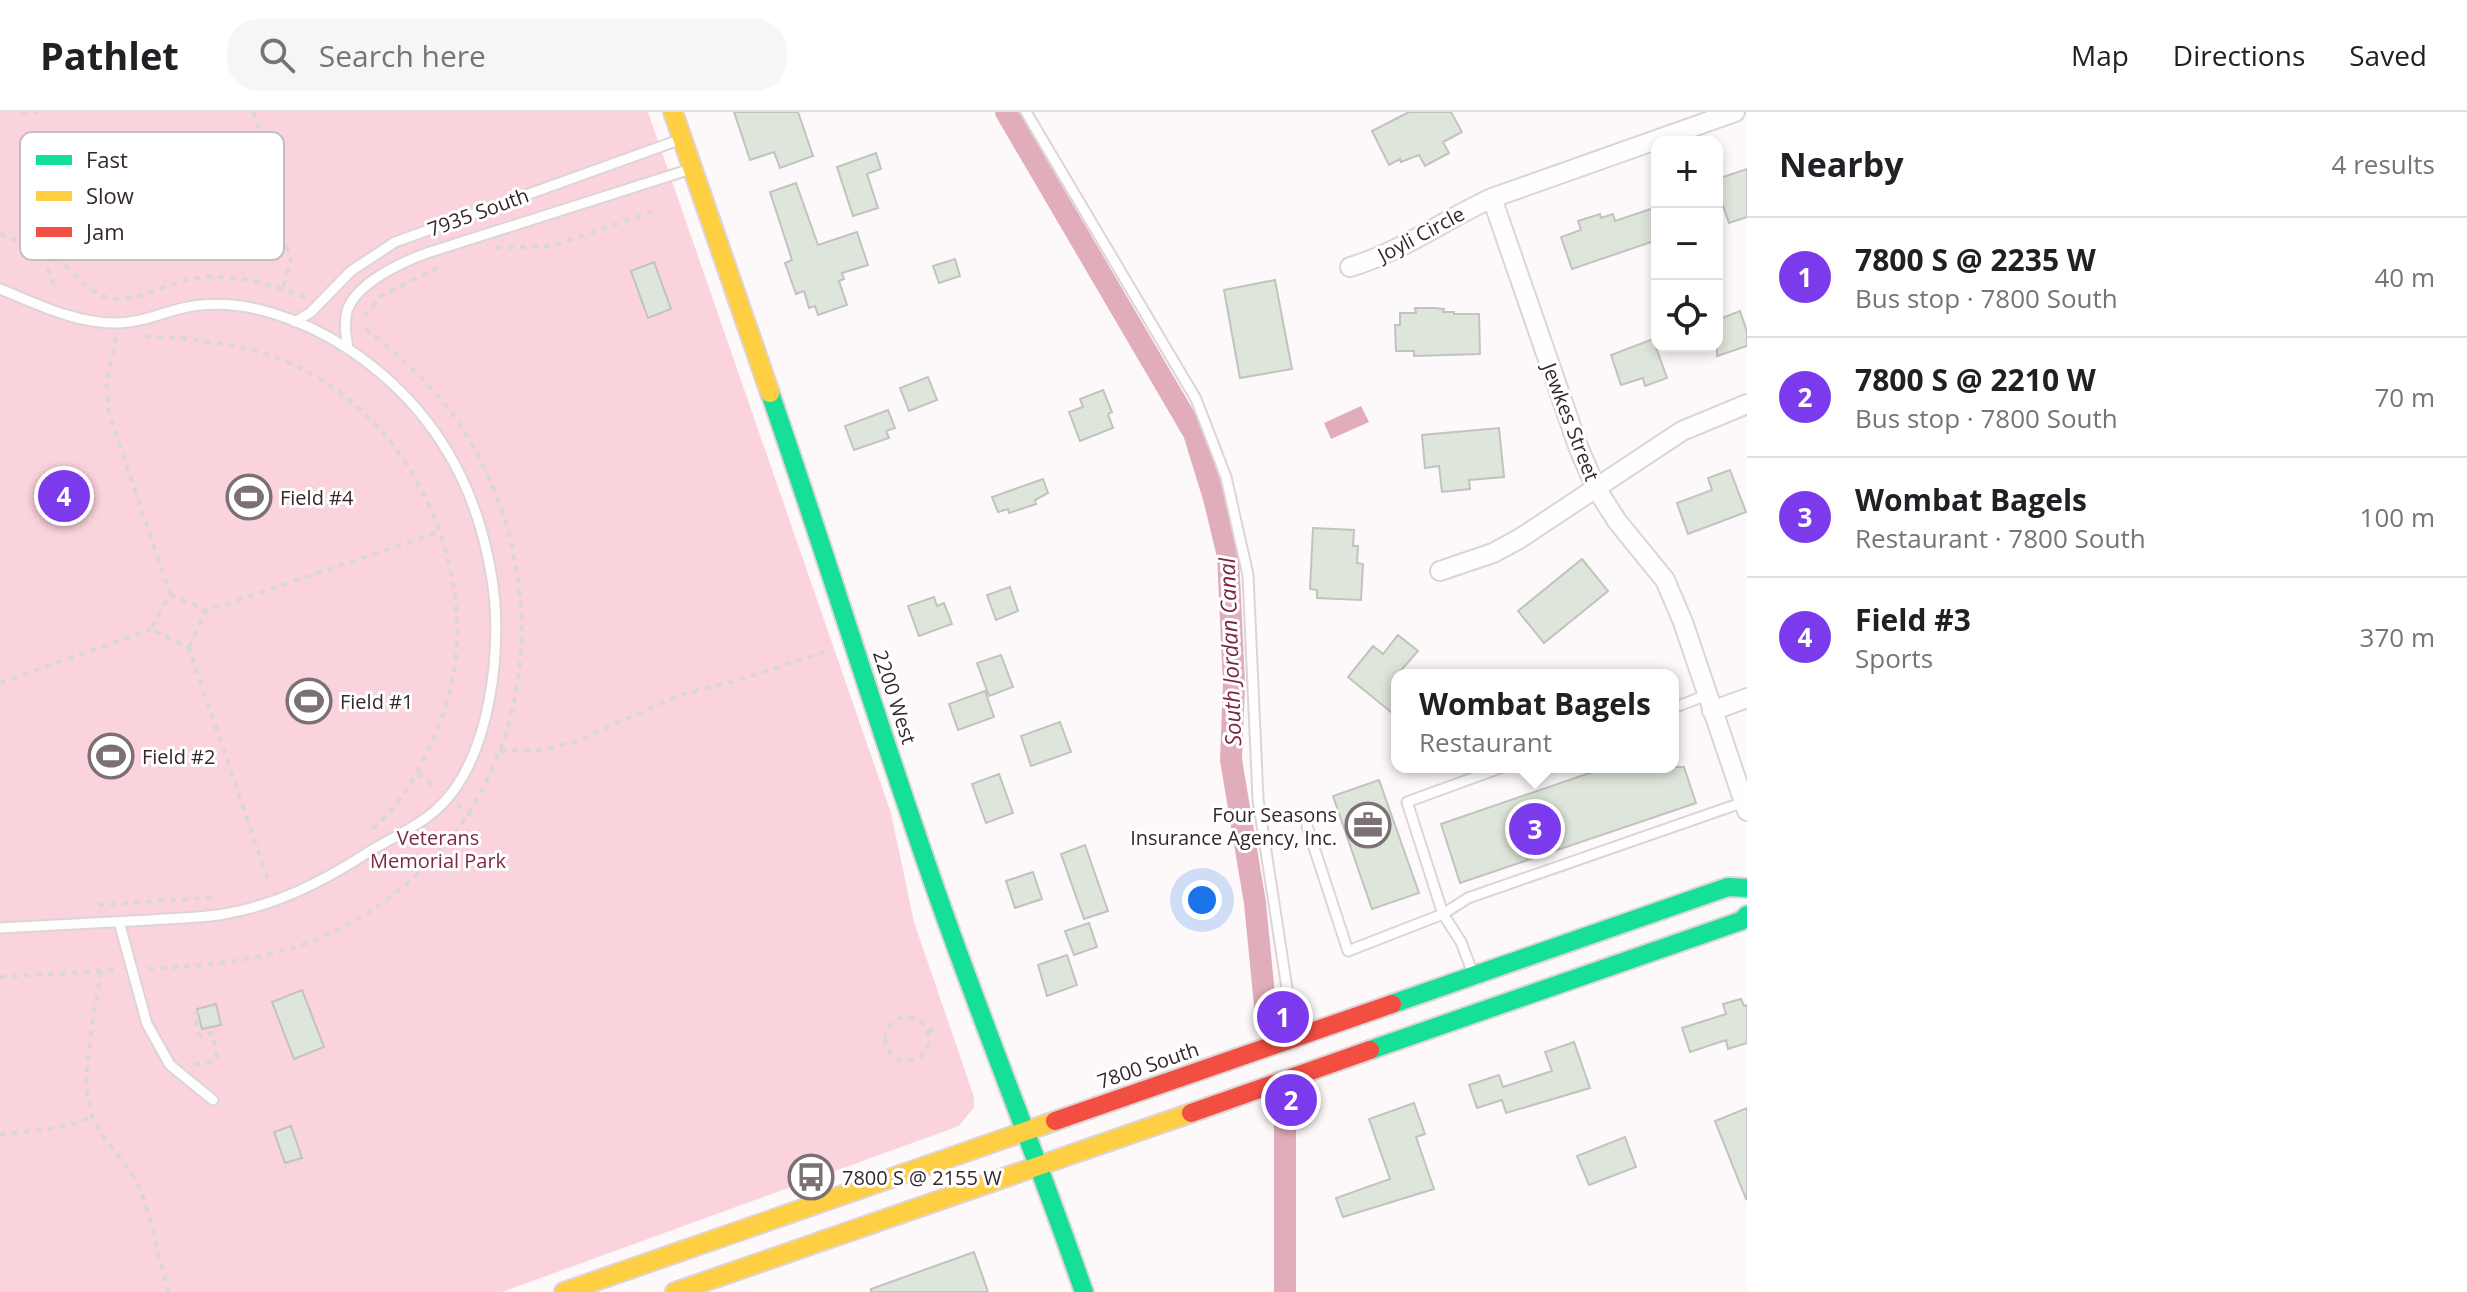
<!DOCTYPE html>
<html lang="en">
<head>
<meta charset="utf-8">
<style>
	body { margin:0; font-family:"Open Sans",sans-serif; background:#f6f6f6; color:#202124 }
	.controls { position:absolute; right:24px; top:24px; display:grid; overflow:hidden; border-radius:16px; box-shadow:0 4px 12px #0003 }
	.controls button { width:72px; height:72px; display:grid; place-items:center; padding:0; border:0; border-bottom:2px solid #e0e0e0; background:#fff; color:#202124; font:40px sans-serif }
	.you { position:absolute; left:1202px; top:788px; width:28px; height:28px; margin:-20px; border:6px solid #fff; border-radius:50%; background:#1a73e8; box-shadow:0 0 0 12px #1a73e833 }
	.badge { display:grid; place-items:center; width:52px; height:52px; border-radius:50%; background:#7c3aed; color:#fff; font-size:26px; font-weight:700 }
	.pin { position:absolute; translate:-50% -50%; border:4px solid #fff; box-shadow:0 2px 8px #0006 }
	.popup { position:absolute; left:1391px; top:557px; width:288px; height:104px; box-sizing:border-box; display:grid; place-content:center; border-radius:16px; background:#fff; filter:drop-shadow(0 2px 6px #0005); font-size:26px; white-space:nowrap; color:#757577 }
	.popup b { font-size:30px; color:#202124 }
	.popup::after { content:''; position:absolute; left:50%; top:100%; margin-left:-16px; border:16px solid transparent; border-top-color:#fff }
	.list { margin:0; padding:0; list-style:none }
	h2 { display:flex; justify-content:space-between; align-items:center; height:104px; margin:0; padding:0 32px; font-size:34px }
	h2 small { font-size:26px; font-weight:400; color:#757577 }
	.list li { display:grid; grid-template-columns:52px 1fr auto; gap:24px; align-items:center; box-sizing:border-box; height:120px; padding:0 32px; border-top:2px solid #e0e0e0 }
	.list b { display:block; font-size:30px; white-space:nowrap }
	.list p { margin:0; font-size:26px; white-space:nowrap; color:#757577 }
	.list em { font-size:26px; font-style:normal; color:#757577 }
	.icon { flex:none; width:44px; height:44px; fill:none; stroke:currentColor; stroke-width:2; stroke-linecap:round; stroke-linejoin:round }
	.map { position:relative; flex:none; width:1747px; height:1180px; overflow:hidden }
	header { display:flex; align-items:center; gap:48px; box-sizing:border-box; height:112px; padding:0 40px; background:#fff; border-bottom:2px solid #e0e0e0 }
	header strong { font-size:38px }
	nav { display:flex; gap:44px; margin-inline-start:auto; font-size:28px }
	.search { width:560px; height:72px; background:#f6f6f6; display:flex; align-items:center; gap:20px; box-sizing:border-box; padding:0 28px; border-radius:32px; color:#757577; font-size:30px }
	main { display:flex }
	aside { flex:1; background:#fff }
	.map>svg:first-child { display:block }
</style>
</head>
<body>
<header>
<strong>Pathlet</strong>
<div class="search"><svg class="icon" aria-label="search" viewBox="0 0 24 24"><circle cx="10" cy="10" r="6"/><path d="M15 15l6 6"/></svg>Search here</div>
<nav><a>Map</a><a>Directions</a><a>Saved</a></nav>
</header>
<main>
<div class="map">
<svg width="1747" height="1180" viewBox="0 0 1747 1180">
	<rect width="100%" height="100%" fill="#fdf8fa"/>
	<path fill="#fbd3dd" d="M0,0H648L891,701L914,810L974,985V995L959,1014L502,1180H0Z"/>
	<path fill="#e2adbb" d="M1361,294L1369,310L1331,327L1324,311Z"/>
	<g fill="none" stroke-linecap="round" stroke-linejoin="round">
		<path stroke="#e2adbb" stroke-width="22" d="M1006,0L1194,321L1214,386L1228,444L1234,572L1231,648L1255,791L1265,893
			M1285,1180V1008"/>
	</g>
	<path fill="#dee5da" stroke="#c2c3bf" stroke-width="2" d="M734,0H798L813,44L780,56L774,40L750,48Z
		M1409,0H1451L1462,20L1443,30L1449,41L1425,54L1419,43L1401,50L1400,47L1389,53L1372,19Z
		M876,41L881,57L867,62L878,96L853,104L837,55Z
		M1747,57V105L1729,111L1717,77V67Z
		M796,71L818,133L857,120L868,153L842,161L844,167L839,169L847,193L818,203L815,194L809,196L804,179L796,182L785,151L792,148L770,80Z
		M1657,95V128L1572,157L1561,125L1581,118L1578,109L1600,102L1601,106L1613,102L1615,109Z
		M955,147L960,164L939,171L933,154Z
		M654,150L671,197L648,206L631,159Z
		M1275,168L1292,257L1240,266L1224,178Z
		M1415,196H1435L1444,197L1443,200H1454V202H1479L1480,242L1414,244V239H1396L1395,213H1400V201H1416Z
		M1740,199L1747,220V234L1717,244V208Z
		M1653,227L1667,266L1645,274L1643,266L1621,273L1611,243Z
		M928,265L937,288L909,299L900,276Z
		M1103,278L1112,300L1108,302L1113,316L1080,329L1069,300L1083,295L1080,287Z
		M888,298L895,316L886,319L889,326L854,338L845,314Z
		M1499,316L1504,365L1469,368L1470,377L1442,380L1439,354L1425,356L1422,323Z
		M1730,358L1746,400L1688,422L1677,391L1712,378L1708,366Z
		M1043,367L1048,381L1035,388L1036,392L1009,401L1008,397L998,400L992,385Z
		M1313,416L1354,418L1353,434H1358L1357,451L1363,452L1361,488L1317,486V478L1310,477Z
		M1582,447L1608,479L1544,531L1518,499Z
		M1010,475L1018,499L996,508L987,483Z
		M934,485L937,494L944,491L952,512L919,524L908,494Z
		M1398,523L1418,539L1397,563V605L1348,565L1373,534L1383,542Z
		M1001,543L1013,575L989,584L977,551Z
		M985,579L994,605L958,618L949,592Z
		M1060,610L1071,640L1031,654L1021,624Z
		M1607,655H1684L1696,691L1460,771L1441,712Z
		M999,662L1013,701L986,711L972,672Z
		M1379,668L1419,781L1372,797L1333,684Z
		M1085,733L1108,799L1084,807L1061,742Z
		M1033,760L1042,787L1015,796L1006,769Z
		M1089,811L1097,835L1074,843L1065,819Z
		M1067,843L1077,873L1047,884L1038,853Z
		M302,878L324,935L294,947L272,890Z
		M1741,887L1744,894L1747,893V931L1728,937L1726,928L1690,940L1682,916L1726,902L1723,892Z
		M216,892L221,913L202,917L197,897Z
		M1574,930L1590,976L1506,1001L1502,988L1477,996L1469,973L1499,963L1503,975L1552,959L1545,940Z
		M1414,991L1425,1022L1416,1025L1434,1077L1343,1105L1336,1086L1390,1067L1369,1007Z
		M1747,996V1086L1746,1087L1715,1009Z
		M291,1014L302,1046L285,1051L274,1020Z
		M1625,1025L1636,1055L1589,1073L1577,1044Z
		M974,1140L988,1180H871V1177Z"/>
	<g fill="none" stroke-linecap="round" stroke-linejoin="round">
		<g stroke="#ddd4d6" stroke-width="13">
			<path id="lane" d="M1026,0L1196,287L1226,365L1248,463L1258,687L1294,922
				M0,177C37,192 77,212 117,211C140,211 161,201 183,196C240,183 303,207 350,238C430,292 475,367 491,461C504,531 492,648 436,698C416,716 389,727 367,741C322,770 277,793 224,802C200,806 174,806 150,808C100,811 50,813 0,816
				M295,210L311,200L351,159L395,130L679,28
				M348,237C346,224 344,212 347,199C356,171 402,150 427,141L691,57
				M1673,596L1707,583
				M1307,714L1348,839L1443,802L1407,690L1503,655
				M119,810L147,912L170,953L213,988
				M1472,859L1461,830L1443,802L1468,786L1744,690"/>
		</g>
		<g stroke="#ddd4d6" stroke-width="22">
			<path id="street" d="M1492,86L1579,337L1596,376L1617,409L1665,468L1683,510L1747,699
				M1350,155C1403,139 1442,109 1492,86L1735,0
				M1440,459L1493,441L1519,427L1682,319L1747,292
				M1712,599L1747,586"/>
		</g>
		<g stroke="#ddd4d6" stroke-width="22">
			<path id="fast" d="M770,281C829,451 881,624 941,793C987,923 1039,1050 1084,1180
				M1392,892L1728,775L1747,776
				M1370,938L1741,809L1747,803"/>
		</g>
		<g stroke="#ddd4d6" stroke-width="22">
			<path id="slow" d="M673,0L770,281
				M564,1180L1055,1009
				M675,1180L1191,1001"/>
		</g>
		<g stroke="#ddd4d6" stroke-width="22">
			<path id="jam" d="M1191,1001L1370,938
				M1055,1009L1392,892"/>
		</g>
		<path stroke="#dad7d7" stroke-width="4" stroke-dasharray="6 6" stroke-linecap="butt" d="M21,0H38
			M253,0L264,29L257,44L269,109L287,136L291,147L283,177
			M0,122C19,130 39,137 57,148C78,161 90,186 118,187C138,188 159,176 178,170C220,157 265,170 305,185
			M496,136L551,134L658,98
			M53,145L48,157L55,176
			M364,204L381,184L439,155
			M145,224C204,227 263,233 315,264C402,314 457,419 457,519C458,559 446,599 429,636C413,671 399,694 370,719
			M116,225L106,270L109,302L170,482L151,517L189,536L270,774
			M170,482L206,499
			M189,535L206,499L439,420
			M0,571L151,517
			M500,639L540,638L574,630L683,582L735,569L830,538
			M418,662L436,676
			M457,693L471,703
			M98,793L217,785
			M148,857C210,853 269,849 326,823C526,732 576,491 460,313C434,273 398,243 362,214
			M101,859C95,900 82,954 89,994C94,1021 126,1048 138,1073C153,1107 157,1145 169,1180
			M0,865L119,858
			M885 927a22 22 0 1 1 44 0a22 22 0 1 1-44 0Z
			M928,919L937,916
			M194,952H207L217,944L212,921L201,924L198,921L195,902L198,901
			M0,1023L67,1014L93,1005"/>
		<use href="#lane" stroke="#fffefe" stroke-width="9"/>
		<use href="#street" stroke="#fffefe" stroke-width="18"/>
		<use href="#fast" stroke="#16e098" stroke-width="18"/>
		<use href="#slow" stroke="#ffcf43" stroke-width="18"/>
		<use href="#jam" stroke="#f24e42" stroke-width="18"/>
	</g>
	<defs>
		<g id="stadium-ring" transform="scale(2.3)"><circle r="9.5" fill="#fff" stroke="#7b7073" stroke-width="1.5"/><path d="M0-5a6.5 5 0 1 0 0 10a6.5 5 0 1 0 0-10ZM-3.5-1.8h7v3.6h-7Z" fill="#7b7073"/></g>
		<g id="office-ring" transform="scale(2.3)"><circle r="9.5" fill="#fff" stroke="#7b7073" stroke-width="1.5"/><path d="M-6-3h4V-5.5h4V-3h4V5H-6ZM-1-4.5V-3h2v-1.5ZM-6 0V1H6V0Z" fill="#7b7073"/></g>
		<g id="bus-ring" transform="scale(2.3)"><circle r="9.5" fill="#fff" stroke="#7b7073" stroke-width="1.5"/><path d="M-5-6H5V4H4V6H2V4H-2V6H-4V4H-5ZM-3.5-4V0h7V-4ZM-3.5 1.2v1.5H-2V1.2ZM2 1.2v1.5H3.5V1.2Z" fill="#7b7073"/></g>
	</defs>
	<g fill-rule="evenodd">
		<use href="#stadium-ring" x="249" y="385"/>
		<use href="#stadium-ring" x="309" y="589"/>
		<use href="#stadium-ring" x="111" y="644"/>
		<use href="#office-ring" x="1368" y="713"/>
		<use href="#bus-ring" x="811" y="1065"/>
	</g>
	<g text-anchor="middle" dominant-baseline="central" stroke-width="6" stroke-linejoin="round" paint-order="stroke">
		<g font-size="20" fill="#35272b" stroke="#fff">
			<text transform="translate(478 100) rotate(-20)">7935 South</text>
			<text transform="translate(1421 122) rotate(-28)">Joyli Circle</text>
			<text transform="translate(1571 310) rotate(69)">Jewkes Street</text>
			<text transform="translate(895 585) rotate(72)">2200 West</text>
			<text transform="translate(1148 953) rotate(-19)">7800 South</text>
		</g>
		<g font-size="20" fill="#35272b" stroke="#fff" text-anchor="start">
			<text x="280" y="385">Field #4</text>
			<text x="340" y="589">Field #1</text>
			<text x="142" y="644">Field #2</text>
			<text x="1337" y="702" text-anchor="end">Four Seasons<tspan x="1337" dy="23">Insurance Agency, Inc.</tspan></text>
			<text x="842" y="1065">7800 S @ 2155 W</text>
		</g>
		<g font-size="20" fill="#7f2846" stroke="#fff">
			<text x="438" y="725">Veterans<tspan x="438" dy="23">Memorial Park</tspan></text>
		</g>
		<g font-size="22" font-style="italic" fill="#7c2543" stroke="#fff">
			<text transform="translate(1229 540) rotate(-92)">South Jordan Canal</text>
		</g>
	</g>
	<rect x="20" y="20" width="264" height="128" rx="12" fill="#fff" stroke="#c2bebf" stroke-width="2"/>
	<rect x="36" y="43" width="36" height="10" fill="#16e098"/>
	<rect x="36" y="79" width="36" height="10" fill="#ffcf43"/>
	<rect x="36" y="115" width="36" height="10" fill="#f24e42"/>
	<g font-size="22" fill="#35272b">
		<text x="86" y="56">Fast</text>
		<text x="86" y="92">Slow</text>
		<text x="86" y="128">Jam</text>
	</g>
</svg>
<div class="controls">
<button>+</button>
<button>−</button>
<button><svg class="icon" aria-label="locate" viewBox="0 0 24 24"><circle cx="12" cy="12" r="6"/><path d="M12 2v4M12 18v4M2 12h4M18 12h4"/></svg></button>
</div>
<div class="you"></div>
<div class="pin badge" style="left:1283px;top:905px">1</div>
<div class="pin badge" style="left:1291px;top:988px">2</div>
<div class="pin badge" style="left:1535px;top:717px">3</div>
<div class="popup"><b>Wombat Bagels</b>Restaurant</div>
<div class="pin badge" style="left:64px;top:384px">4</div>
</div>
<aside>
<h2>Nearby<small>4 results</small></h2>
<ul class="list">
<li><span class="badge">1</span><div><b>7800 S @ 2235 W</b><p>Bus stop · 7800 South</p></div><em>40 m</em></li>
<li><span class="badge">2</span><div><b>7800 S @ 2210 W</b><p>Bus stop · 7800 South</p></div><em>70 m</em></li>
<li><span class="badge">3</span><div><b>Wombat Bagels</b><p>Restaurant · 7800 South</p></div><em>100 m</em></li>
<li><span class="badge">4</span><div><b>Field #3</b><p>Sports</p></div><em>370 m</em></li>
</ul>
</aside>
</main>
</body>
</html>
